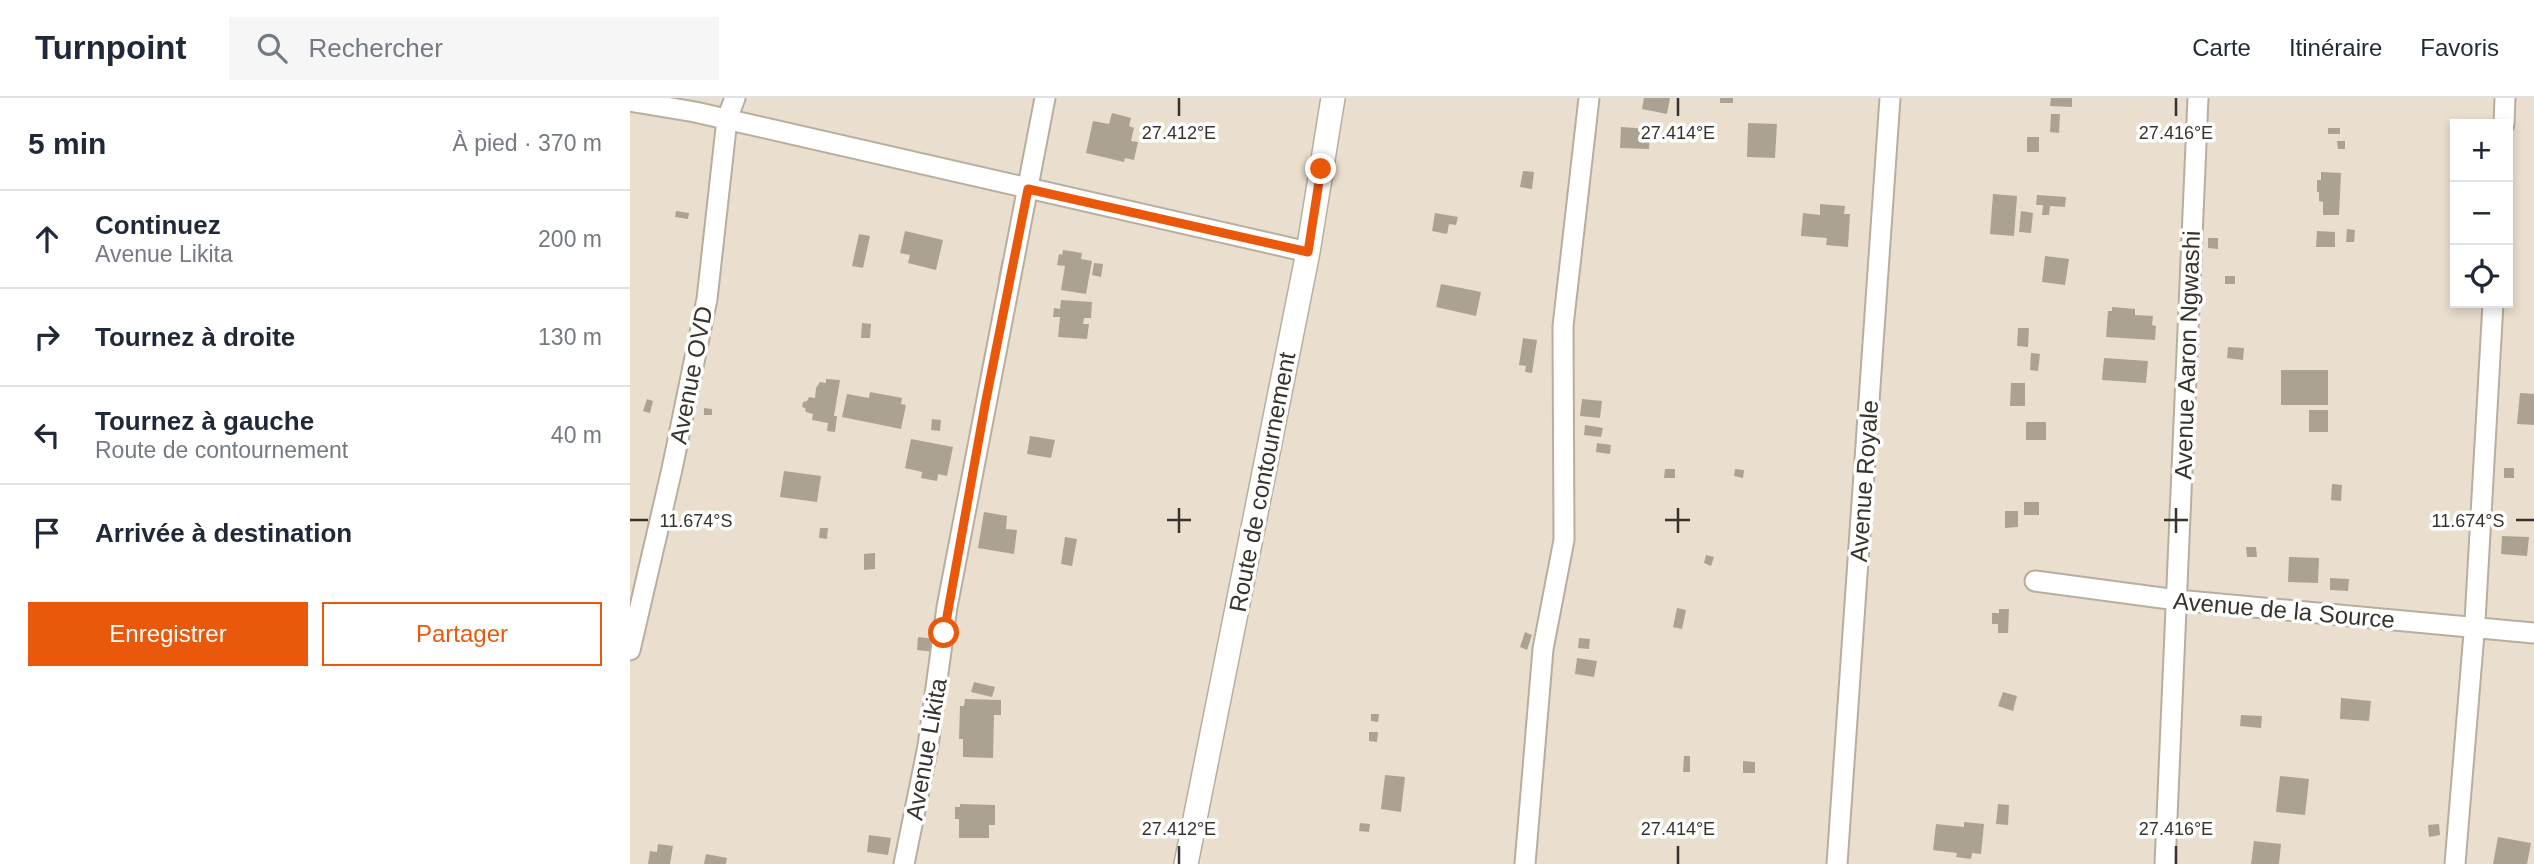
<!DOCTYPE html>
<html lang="fr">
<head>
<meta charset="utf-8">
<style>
	body { margin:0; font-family:Helvetica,sans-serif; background:#f6f6f7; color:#1f2937 }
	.controls { position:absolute; right:21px; top:21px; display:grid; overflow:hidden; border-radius:0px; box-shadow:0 4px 10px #0003 }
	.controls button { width:63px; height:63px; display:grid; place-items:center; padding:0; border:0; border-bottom:2px solid #e0e1e3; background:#fff; color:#1f2937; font:35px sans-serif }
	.stop { position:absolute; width:21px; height:21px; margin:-16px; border:5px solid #ea580c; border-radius:50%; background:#fff }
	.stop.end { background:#ea580c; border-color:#fff; box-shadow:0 2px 7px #0008 }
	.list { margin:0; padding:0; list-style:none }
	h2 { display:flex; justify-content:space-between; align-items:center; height:91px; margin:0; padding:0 28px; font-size:30px }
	h2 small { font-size:23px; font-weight:400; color:#747a83 }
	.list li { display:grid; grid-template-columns:46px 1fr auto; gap:21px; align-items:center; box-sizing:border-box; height:98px; padding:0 28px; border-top:2px solid #e0e1e3 }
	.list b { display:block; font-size:26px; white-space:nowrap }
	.list p { margin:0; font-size:23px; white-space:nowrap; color:#747a83 }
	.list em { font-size:23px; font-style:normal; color:#747a83 }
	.actions { display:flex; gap:14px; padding:21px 28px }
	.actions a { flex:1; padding:16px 0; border:2px solid #ea580c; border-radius:0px; text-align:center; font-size:24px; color:#ea580c }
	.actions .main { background:#ea580c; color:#fff }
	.icon { flex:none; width:38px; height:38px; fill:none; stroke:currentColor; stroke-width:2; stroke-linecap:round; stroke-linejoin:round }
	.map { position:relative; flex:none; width:1904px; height:766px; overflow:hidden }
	header { display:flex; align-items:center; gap:42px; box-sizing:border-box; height:98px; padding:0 35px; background:#fff; border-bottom:2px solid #e0e1e3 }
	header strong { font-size:33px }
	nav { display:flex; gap:38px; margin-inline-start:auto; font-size:24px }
	.search { width:490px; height:63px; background:#f6f6f7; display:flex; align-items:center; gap:18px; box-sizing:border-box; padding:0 24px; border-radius:0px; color:#747a83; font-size:26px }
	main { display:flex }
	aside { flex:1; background:#fff }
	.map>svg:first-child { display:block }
</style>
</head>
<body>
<header>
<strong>Turnpoint</strong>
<div class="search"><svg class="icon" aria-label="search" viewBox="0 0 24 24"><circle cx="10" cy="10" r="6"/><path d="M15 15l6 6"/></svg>Rechercher</div>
<nav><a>Carte</a><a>Itinéraire</a><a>Favoris</a></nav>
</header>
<main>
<aside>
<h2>5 min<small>À pied · 370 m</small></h2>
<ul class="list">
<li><svg class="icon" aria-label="ahead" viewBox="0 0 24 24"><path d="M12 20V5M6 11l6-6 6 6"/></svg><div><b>Continuez</b><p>Avenue Likita</p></div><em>200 m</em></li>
<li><svg class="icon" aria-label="right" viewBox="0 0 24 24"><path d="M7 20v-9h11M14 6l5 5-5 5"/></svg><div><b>Tournez à droite</b></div><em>130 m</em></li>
<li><svg class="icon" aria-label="left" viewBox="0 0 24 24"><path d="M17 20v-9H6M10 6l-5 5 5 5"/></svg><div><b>Tournez à gauche</b><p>Route de contournement</p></div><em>40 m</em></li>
<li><svg class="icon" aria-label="arrive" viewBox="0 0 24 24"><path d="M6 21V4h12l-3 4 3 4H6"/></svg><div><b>Arrivée à destination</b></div></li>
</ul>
<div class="actions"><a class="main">Enregistrer</a><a>Partager</a></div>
</aside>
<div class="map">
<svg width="1904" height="766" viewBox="0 0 1904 766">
	<rect width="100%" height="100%" fill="#eadfce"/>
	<path fill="#aca292" d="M1014,0H1040L1037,16L1012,11Z
		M1090,0H1103V5H1090Z
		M1421,0H1442V9L1420,8Z
		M482,15L501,20L499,28L504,30L501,43L508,44L504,62L495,60L494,64L456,55L463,23L479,26Z
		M1421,16H1430L1429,35L1420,34Z
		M1118,25L1147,26L1145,60L1117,59Z
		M991,29L1020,31L1019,51L990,50Z
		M1698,30H1710V36H1698Z
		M1397,39H1409V54H1397Z
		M1707,43H1715V51H1708Z
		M893,73L904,74L902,91L890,89Z
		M1691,74L1711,75L1709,117H1693V104L1689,103V94H1687V82H1691Z
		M1363,96L1387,98L1384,138L1360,136Z
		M1407,97L1436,99L1435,109L1420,108L1419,117H1412L1413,107H1406Z
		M1190,106L1215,108L1214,116H1220L1218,149L1196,147L1197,140L1171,138L1173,115L1190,117Z
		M46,113L59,115L58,121L45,119Z
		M1391,113L1403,115L1401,135L1389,134Z
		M805,115L828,119L826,127L819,126L817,136L802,133Z
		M1717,131L1725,132L1724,144H1716Z
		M275,133L313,142L306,172L278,165L280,157L270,155Z
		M1687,133L1705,134V149H1686Z
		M229,136L240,138L233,170L222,168Z
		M1578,140H1588V151L1578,150Z
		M433,152L452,155L451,161L462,163L456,196L431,192L435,168L427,167L429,156L432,157Z
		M1415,158L1439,161L1435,187L1412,184Z
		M372,161L383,163L379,184L368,182Z
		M464,165L473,166L471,179L462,177Z
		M1595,178H1605V186H1595Z
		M811,186L851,194L846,218L806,209Z
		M431,202L462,204L461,220H454L453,226H459L457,241L428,239L430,219H423L424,210L430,211Z
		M1482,209L1505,211V217L1523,218L1522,227L1526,228L1525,242L1476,239L1478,213H1482Z
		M232,225L241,226L240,240H231Z
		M1388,230H1399L1398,249L1387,248Z
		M893,240L907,242L902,275L895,274L896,268L889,267Z
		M1598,249L1614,250L1613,262L1597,260Z
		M1401,255L1410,256L1408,273L1400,272Z
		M1474,260L1518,263L1516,285L1472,282Z
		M1651,272H1698V307H1651Z
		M196,281L210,282L204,318H207L205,334L197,333L198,325L182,322L183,316L176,314L175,310L172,309L173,304L177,303L179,299L185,300L186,290L190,284L196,285Z
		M1381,285H1395V308H1380Z
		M240,294L272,300L271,306L276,307L271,331L212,319L217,296L239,300Z
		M1890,295L1904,296V327L1887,326Z
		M17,301L23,303L20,315L13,313Z
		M952,301L972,303L970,320L950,318Z
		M74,310L82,311V317H74Z
		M1679,312H1698V334H1679Z
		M302,321L311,322L310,333L301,332Z
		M1396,324H1416V342H1396Z
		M955,327L973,330L971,339L954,337Z
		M400,338L425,342L421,360L397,356Z
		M281,341L323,349L317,378L308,376L307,383L291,380L292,374L275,370Z
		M967,345L981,347L980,356L966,354Z
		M1874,370H1884V380H1874Z
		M1035,371H1045V380H1034Z
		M1105,371L1114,372L1113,380L1104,378Z
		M154,373L191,378L187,404L150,399Z
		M1702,386L1712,387L1711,403L1701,402Z
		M1394,404H1409V417H1394Z
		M1375,413H1388V429L1375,430Z
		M354,414L377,418L376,431L387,432L384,456L348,450Z
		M190,430H198L197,441L189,440Z
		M1872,438L1899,439L1897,458L1871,456Z
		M435,439L447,441L442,468L431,466Z
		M1616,449H1626L1627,459H1617Z
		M245,455V471L234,472V456Z
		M1076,457L1084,459L1081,468L1074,465Z
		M1659,459L1689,460L1688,485L1658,484Z
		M1700,480L1719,481L1718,493L1700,492Z
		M1047,510L1056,512L1052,531L1043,529Z
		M1369,511H1379L1378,535H1368V526H1362V515H1369Z
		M895,534L902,537L897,552L890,549Z
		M288,539L306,541L304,554L287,552Z
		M949,540L960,541L959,551L948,550Z
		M947,560L967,563L964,579L945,576Z
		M344,584L365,589L362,599L341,594Z
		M1373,594L1387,598L1383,613L1368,608Z
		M1711,600L1741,603L1739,623L1710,621Z
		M335,601L371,602V617H364L363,660L333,659V641H329L330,608H334Z
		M741,616H749L748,624L741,623Z
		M1611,617L1632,618L1631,630L1610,628Z
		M739,634H748L747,644L739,643Z
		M1054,658H1060V674H1053Z
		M1113,663L1125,664V675H1113Z
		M755,677L775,679L771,714L751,711Z
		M1650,678L1679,681L1675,717L1646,714Z
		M330,706L365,707V727H359V740H329V721H325V709H330Z
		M1368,706L1379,707L1378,727L1366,726Z
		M1334,724L1354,726L1351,756L1342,755L1341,761L1326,759L1327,755L1303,752L1306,726L1334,729Z
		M730,725L740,726L739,734L729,733Z
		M1809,726L1810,737L1799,739L1798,727Z
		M239,737L261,740L258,757L237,754Z
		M1868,739L1901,745L1897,766H1863Z
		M1624,743L1651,746L1649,766H1621Z
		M28,746L43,748L40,766H18L20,753L27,754Z
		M76,756L97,760L96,766H74Z"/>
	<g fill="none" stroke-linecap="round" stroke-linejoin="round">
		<g stroke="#b8ae9d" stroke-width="23">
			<path id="minor" d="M0,3L65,14L678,154
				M1874,26L1875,0
				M1405,483L1547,502L1904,535
				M0,552L42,371L77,201L97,21L105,0
				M274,766L298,648L317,509L415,0
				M895,766L913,551L934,442L933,228L959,0
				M1207,766L1260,0
				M1535,766L1568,0
				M1825,766L1845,523L1863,205"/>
		</g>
		<g stroke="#b8ae9d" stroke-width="26">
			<path id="tertiary" d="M556,766L678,154L703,0"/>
		</g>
		<use href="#minor" stroke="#fff" stroke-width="19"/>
		<use href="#tertiary" stroke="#fff" stroke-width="23"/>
	</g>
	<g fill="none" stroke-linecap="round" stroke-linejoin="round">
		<path stroke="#ea580c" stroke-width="9" d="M314,535L355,307L398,91L678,154L691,71"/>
	</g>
	<path fill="none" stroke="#37332c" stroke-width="2.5" d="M549,0V18M1048,0V18M1546,0V18M549,410V435M1048,410V435M1546,410V435M0,422H18M537,422H561M1035,422H1060M1534,422H1558M1886,422H1904M549,748V766M1048,748V766M1546,748V766"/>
	<g text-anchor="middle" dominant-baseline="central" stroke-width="7" stroke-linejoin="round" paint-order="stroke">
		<g font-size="24" fill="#37332c" stroke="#fff">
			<text transform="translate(1557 257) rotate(-88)">Avenue Aaron Ngwashi</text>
			<text transform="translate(61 277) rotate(-79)">Avenue OVD</text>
			<text transform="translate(1234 383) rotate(-86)">Avenue Royale</text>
			<text transform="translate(632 384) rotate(-79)">Route de contournement</text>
			<text transform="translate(1654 512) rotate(5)">Avenue de la Source</text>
			<text transform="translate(296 651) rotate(-80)">Avenue Likita</text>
		</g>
	</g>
	<g font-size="18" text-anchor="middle" fill="#37332c" stroke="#fff" stroke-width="7" stroke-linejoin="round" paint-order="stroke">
		<text x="549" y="41">27.412°E</text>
		<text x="1048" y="41">27.414°E</text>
		<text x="1546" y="41">27.416°E</text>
		<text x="66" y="429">11.674°S</text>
		<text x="1838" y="429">11.674°S</text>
		<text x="549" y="737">27.412°E</text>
		<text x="1048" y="737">27.414°E</text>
		<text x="1546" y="737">27.416°E</text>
	</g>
</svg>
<div class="controls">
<button>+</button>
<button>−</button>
<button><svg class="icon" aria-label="locate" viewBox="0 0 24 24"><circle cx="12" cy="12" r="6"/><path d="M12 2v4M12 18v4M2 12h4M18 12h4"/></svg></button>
</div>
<div class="stop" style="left:314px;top:535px"></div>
<div class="stop end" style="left:691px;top:71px"></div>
</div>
</main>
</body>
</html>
